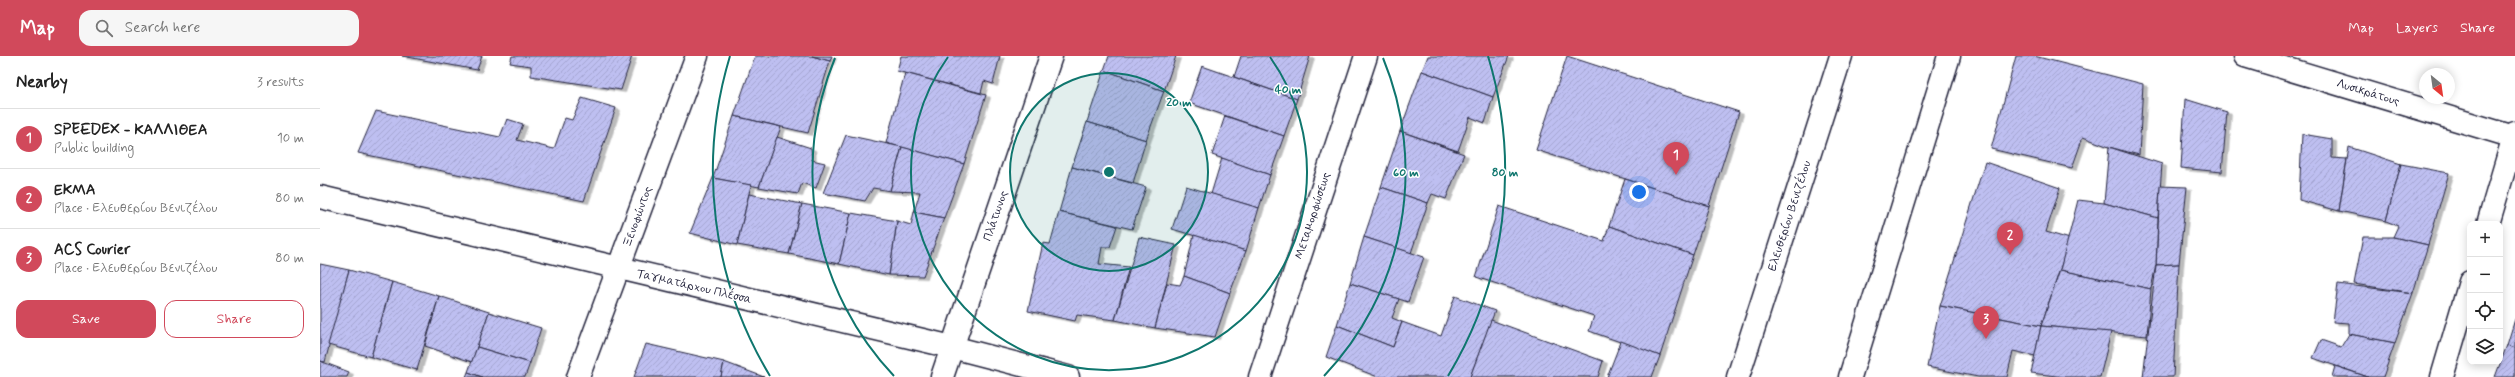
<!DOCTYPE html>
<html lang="en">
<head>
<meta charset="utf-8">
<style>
  :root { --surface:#fff; --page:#f6f6f6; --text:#222; --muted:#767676; --line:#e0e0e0; --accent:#d1495b }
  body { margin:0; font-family:Mynerve,sans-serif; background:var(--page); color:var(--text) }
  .controls { position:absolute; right:12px; bottom:12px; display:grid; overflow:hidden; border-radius:8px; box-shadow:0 2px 10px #0003 }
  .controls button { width:36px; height:36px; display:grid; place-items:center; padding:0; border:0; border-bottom:1px solid var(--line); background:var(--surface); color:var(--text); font:20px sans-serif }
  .compass { position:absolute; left:2099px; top:12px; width:36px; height:36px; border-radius:50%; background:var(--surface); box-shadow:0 2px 10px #0003; rotate:151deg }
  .you { position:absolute; left:1319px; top:136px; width:14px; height:14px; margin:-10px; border:3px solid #fff; border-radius:50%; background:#1a73e8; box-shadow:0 0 0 6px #1a73e833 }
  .badge { display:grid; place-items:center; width:26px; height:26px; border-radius:50%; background:var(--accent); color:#fff; font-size:13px; font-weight:700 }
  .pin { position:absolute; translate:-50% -33px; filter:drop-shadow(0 1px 2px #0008) }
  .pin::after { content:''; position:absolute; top:21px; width:14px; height:12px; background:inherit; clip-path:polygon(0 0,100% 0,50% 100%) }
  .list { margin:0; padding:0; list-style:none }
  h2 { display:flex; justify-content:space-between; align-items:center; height:52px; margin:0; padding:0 16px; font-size:17px }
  h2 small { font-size:13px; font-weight:400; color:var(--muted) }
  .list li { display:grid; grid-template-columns:26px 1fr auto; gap:12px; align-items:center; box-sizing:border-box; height:60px; padding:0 16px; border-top:1px solid var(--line) }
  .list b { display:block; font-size:15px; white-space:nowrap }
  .list p { margin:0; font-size:13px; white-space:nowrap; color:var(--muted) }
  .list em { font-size:13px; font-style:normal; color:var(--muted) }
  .actions { display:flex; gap:8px; padding:12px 16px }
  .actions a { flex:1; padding:9px 0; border:1px solid var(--accent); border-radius:12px; text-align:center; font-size:14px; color:var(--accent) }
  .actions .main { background:var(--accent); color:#fff }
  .icon { flex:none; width:22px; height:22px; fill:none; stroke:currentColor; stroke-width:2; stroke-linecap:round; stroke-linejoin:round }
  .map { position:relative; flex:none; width:2195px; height:321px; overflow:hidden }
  header { display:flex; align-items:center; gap:24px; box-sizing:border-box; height:56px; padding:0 20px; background:var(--accent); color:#fff }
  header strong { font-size:19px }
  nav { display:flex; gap:22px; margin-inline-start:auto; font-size:14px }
  .search { width:280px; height:36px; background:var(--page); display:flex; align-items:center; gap:10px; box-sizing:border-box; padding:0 14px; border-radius:12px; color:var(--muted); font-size:15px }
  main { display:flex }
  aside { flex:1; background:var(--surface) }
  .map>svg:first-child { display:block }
  .building { fill:url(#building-hatch); stroke:#22223b; filter:url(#shadow) }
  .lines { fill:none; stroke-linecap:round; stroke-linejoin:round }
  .minor-casing { stroke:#22223b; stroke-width:25 }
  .primary-casing { stroke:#22223b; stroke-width:25 }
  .minor { stroke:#fff; stroke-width:22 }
  .primary { stroke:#fff; stroke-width:22 }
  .ring { fill:none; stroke:#0f766e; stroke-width:2 }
  .labels { text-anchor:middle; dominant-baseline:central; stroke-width:3; stroke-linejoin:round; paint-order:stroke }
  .street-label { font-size:12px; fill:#22223b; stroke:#fff }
  .centre { fill:#0f766e; stroke:#fff; stroke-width:2 }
  .ring-label { font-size:12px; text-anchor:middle; font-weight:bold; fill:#0f766e; stroke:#fff; stroke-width:3; stroke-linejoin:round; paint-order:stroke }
</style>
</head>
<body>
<header>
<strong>Map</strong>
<div class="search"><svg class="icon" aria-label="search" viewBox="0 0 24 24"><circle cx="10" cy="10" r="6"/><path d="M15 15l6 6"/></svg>Search here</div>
<nav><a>Map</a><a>Layers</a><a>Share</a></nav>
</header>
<main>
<aside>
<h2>Nearby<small>3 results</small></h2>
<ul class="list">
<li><span class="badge">1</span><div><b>SPEEDEX - ΚΑΛΛΙΘΕΑ</b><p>Public building</p></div><em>10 m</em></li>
<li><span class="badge">2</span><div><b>ΕΚΜΑ</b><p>Place · Ελευθερίου Βενιζέλου</p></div><em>80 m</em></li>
<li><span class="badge">3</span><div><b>ACS Courier</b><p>Place · Ελευθερίου Βενιζέλου</p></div><em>80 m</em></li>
</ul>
<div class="actions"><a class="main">Save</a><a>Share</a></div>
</aside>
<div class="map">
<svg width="2195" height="321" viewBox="0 0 2195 321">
  <defs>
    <pattern id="building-hatch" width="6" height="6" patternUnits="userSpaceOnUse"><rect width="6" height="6" fill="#bebff1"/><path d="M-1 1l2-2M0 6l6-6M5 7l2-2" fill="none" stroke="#a3a4d0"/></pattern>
    <filter id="shadow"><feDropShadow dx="4.5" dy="2.5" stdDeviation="0" flood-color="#0004"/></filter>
  </defs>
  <rect width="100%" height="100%" fill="#fff"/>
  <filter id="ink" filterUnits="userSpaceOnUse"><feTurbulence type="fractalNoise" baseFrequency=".025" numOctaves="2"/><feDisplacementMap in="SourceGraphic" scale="8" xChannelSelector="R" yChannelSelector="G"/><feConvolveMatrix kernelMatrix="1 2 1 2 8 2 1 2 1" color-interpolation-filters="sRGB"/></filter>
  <g filter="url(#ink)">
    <!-- building -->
    <g class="building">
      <polygon points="82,0 162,0 157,14"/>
      <polygon points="192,0 312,0 301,34 211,20 211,10 190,7"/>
      <polygon points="435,0 492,0 510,5 488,77 414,60"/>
      <polygon points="492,0 512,0 510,5"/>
      <polygon points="581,0 680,0 673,28 664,25 661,37 577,15"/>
      <polygon points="789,0 856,0 844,35 784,14"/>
      <polygon points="921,0 990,0 977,43 914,21"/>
      <polygon points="1108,0 1189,0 1173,41 1102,15"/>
      <polygon points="1247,0 1419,56 1389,150 1216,94"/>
      <polygon points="1696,0 1714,0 1823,28 1819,99 1789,91 1763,81 1752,112 1671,93"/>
      <polygon points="882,10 977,43 964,80 869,47"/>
      <polygon points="784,14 844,35 826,84 767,66"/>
      <polygon points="1102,15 1173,41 1165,67 1150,61 1138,95 1080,75"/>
      <polygon points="585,17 666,39 644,108 566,87"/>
      <polygon points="262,42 296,52 264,145 38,97 56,55 180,81 187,63 203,68 197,84 234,93 245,62 252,64"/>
      <polygon points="1865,43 1907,56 1902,116 1861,112"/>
      <polygon points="414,60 461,71 439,131 393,122"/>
      <polygon points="905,60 964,80 950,119 892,99"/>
      <polygon points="767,66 826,84 813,127 752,111"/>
      <polygon points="1080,75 1144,98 1126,143 1112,138 1108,147 1061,131"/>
      <polygon points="1982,78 2012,83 2012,102 2027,103 2019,155 1979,144"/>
      <polygon points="526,79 582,91 570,135 553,132 545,145 503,137"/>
      <polygon points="457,81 491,92 492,104 505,107 496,132 482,127 478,138 439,131"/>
      <polygon points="582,91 644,108 624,162 594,156 600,136 570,135"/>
      <polygon points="1789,91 1842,108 1838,162 1784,147"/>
      <polygon points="2029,91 2081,108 2066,165 2019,155"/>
      <polygon points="902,102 950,119 939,152 891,138"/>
      <polygon points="1665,106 1740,132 1726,176 1750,183 1721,270 1620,250"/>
      <polygon points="2081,108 2129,117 2108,189 2073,181 2078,170 2066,165"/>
      <polygon points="752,111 826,131 812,173 739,156"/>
      <polygon points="393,122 431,129 417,189 370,177"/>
      <polygon points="1305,123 1389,150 1373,199 1289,170"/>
      <polygon points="866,130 939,152 926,195 852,173"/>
      <polygon points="1840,130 1867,131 1859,208 1836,209"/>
      <polygon points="1061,131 1108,147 1091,197 1044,181"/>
      <polygon points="429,138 482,148 469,198 417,189"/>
      <polygon points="1758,144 1784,147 1838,162 1836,209 1831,233 1740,214"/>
      <polygon points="482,148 531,157 519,208 469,198"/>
      <polygon points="1179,150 1284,185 1289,170 1373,199 1340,300 1269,275 1274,260 1156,221"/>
      <polygon points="594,156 624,162 603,220 569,219 577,165 591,169"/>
      <polygon points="739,156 797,170 790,191 782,191 779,208 809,211 795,264 757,259 755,265 708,255 723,187 730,188"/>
      <polygon points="531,157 577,165 569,219 519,208"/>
      <polygon points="874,179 926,195 910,237 864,220"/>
      <polygon points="819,181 856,189 835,272 795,264"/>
      <polygon points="1044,181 1104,201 1088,246 1030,227"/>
      <polygon points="2043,181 2073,181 2108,189 2093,237 2034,228"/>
      <polygon points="0,208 29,214 5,306 0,305"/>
      <polygon points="1859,208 1853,321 1823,321 1836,209"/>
      <polygon points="29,214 72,226 51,301 8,289"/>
      <polygon points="1740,214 1831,233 1827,280 1721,270"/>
      <polygon points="864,220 910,237 895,281 835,272 847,227 860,229"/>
      <polygon points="72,226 119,240 97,314 51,301"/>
      <polygon points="1030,227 1079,243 1072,262 1082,266 1073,291 1017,269"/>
      <polygon points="2018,228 2093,237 2075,287 2029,278 2029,267 2013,266"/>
      <polygon points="119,240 169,256 152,306 105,290"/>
      <polygon points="1135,240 1175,255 1150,321 1058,321 1006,301 1017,269 1073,291 1082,266 1121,280"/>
      <polygon points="1620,250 1721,270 1715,300 1693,295 1687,321 1658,321 1607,311"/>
      <polygon points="169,256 221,272 210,307 157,291"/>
      <polygon points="2195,263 2195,292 2187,289"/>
      <polygon points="1171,264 1283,305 1278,321 1150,321"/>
      <polygon points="1721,270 1791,276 1780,321 1745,321 1711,317"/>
      <polygon points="2029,278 2075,287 2063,321 2048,321 1993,302 2001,284 2021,291"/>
      <polygon points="1301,285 1340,300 1332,321 1287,321"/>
      <polygon points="326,288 404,306 401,321 314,321"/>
      <polygon points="2187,289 2195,292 2195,321 2175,321"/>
      <polygon points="157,291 210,307 205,321 162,321 148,316"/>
      <polygon points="0,305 29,316 27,321 0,321"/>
      <polygon points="404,306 444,321 401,321"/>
      <polygon points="2015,310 2048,321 2012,321"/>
      <polygon points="148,316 162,321 146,321"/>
    </g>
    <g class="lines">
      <!-- minor casing -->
      <g class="minor-casing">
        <g id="minor">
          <polyline points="1925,0 2194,81"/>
          <polyline points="0,141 632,291 748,321"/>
          <polyline points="2168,168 2195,77"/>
          <polyline points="258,321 377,0"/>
          <polyline points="622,321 731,0"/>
          <polyline points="940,321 1046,0"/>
          <polyline points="2122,321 2150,226"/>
        </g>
      </g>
      <!-- primary casing -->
      <g class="primary-casing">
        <g id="primary">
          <polyline points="1418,321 1521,0"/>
          <polyline points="1530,321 1629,0"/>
        </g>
      </g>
      <!-- minor -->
      <use href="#minor" class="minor"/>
      <!-- primary -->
      <use href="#primary" class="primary"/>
    </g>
  </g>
  <!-- distance rings -->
  <circle cx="789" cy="116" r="99" fill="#0f766e" fill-opacity=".12"/>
  <g class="ring">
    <circle cx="789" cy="116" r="99"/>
    <path d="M950 1A198 198 0 1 1 628 1"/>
    <path d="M574 320A297 297 0 0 1 515 2M1063 2A297 297 0 0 1 1004 320"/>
    <path d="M450 320A396 396 0 0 1 410 0M1168 0A396 396 0 0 1 1128 320"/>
  </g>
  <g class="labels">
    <!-- street labels -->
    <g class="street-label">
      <text transform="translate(2048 37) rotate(17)">Λυσικράτους</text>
      <text transform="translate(676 160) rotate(-71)">Πλάτωνος</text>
      <text transform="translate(993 160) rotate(-72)">Μεταμορφώσεως</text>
      <text transform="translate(1470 160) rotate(-72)">Ελευθερίου Βενιζέλου</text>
      <text transform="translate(318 161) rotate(-70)">Ξενοφώντος</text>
      <text transform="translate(374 231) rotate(13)">Ταγματάρχου Πλέσσα</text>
    </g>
  </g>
  <circle cx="789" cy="116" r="6" class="centre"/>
  <g class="ring-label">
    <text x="968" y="37">40 m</text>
    <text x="859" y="50">20 m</text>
    <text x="1086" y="120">60 m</text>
    <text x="1185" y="120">80 m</text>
  </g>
</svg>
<div class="controls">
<button>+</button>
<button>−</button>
<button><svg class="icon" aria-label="locate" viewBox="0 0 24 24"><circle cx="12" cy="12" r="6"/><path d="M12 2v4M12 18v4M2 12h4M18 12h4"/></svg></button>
<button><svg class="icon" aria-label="layers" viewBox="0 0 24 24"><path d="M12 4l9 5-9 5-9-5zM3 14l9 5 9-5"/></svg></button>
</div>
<svg class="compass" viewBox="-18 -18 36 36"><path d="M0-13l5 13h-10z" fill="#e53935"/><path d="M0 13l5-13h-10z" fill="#767676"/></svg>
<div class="you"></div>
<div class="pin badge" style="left:1356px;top:119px">1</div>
<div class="pin badge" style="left:1690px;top:199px">2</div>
<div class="pin badge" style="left:1666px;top:283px">3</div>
</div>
</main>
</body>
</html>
